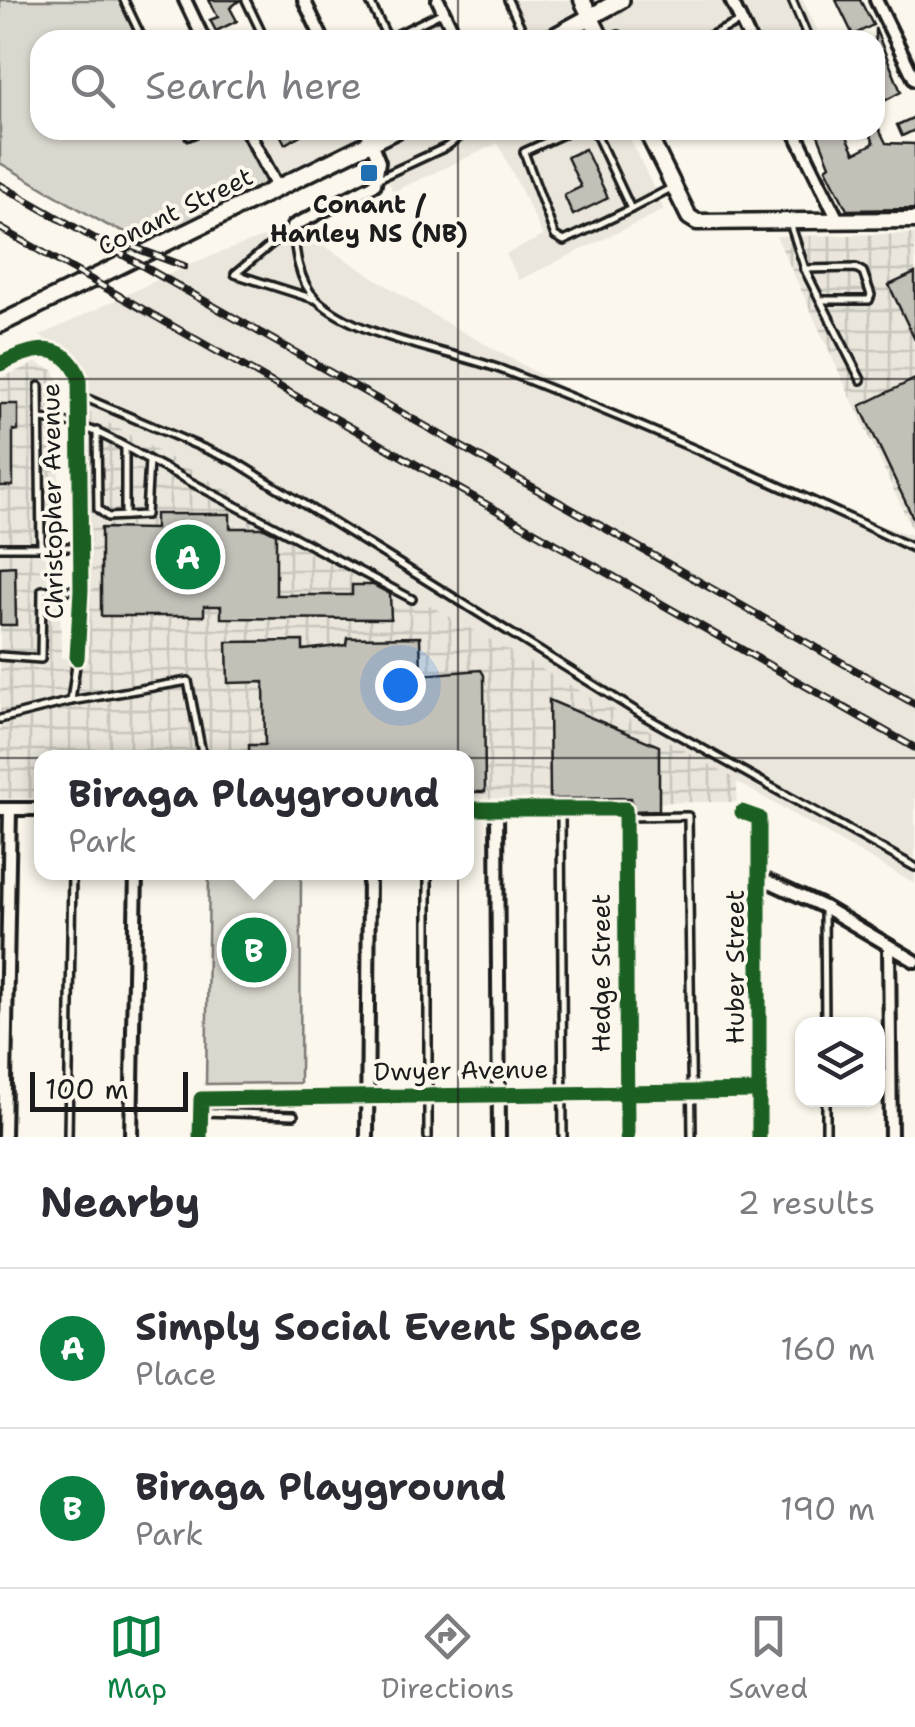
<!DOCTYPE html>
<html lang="en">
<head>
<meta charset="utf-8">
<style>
  :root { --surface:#fff; --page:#f2f2f3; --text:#2b2b33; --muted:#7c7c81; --line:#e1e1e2; --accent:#0b8043 }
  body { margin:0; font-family:"Shantell Sans",sans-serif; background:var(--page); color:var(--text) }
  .controls { position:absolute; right:30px; bottom:30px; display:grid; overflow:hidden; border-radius:20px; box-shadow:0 2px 8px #0004 }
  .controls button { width:90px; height:90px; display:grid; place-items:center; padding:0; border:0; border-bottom:2px solid var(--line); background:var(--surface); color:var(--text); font:50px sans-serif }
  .scale { position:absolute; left:30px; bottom:25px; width:158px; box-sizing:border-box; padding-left:10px; border:5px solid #1c1c1c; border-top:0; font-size:28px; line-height:35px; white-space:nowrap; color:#1c1c1c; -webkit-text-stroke:8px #fbf7ec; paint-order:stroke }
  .you { position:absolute; left:400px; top:685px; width:35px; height:35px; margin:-25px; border:8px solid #fff; border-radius:50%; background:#1a73e8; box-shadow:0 0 0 15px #1a73e833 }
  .badge { display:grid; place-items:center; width:65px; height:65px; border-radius:50%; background:var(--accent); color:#fff; font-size:32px; font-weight:700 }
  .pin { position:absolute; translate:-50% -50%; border:5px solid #fff; box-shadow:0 2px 10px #0006 }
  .popup { position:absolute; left:34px; top:750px; width:440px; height:130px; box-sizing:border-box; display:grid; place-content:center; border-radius:20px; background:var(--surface); filter:drop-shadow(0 2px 8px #0005); font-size:32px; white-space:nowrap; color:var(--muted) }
  .popup b { font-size:38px; color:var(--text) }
  .popup::after { content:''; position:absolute; left:50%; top:100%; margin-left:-20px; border:20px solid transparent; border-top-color:var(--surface) }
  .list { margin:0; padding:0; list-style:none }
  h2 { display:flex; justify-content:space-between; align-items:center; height:130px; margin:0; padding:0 40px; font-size:42px }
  h2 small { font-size:32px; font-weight:400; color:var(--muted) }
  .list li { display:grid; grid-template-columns:65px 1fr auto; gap:30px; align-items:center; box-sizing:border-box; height:160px; padding:0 40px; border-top:2px solid var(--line) }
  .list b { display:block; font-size:38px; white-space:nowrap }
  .list p { margin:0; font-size:32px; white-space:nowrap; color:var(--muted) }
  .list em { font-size:32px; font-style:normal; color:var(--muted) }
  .icon { flex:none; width:55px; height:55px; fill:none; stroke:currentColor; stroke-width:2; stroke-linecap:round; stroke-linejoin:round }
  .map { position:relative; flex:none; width:915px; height:1137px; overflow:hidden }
  .search { position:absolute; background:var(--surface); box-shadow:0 2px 8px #0004; left:30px; right:30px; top:30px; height:110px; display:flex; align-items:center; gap:25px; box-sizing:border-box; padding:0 35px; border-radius:30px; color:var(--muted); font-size:38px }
  .sheet { height:450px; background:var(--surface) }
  nav { display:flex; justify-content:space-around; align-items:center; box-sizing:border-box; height:140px; border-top:2px solid var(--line); background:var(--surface); font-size:28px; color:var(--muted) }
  nav a { display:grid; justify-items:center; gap:5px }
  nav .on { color:var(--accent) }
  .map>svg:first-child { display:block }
  .built { fill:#eae6dc }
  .industrial { fill:url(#industrial-grid) }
  .green { fill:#dad7ce; stroke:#7b7a75; stroke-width:2.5 }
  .building { fill:#c3c0b8; stroke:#1c1c1c; stroke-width:2.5 }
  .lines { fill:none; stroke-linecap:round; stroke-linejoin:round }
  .service-casing { stroke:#1c1c1c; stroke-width:12 }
  .minor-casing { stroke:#1c1c1c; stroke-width:18 }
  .tertiary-casing { stroke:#1c1c1c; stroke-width:21 }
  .secondary-casing { stroke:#1c1c1c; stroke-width:22 }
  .service { stroke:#fbf7ec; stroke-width:5 }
  .minor { stroke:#fbf7ec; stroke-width:10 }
  .tertiary { stroke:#fbf7ec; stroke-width:14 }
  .secondary { stroke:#fbf7ec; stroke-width:15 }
  .rail-casing { stroke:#1c1c1c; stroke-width:8 }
  .rail { stroke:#fbf7ec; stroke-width:4; stroke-dasharray:11; stroke-linecap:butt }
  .cycleway-casing { stroke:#fbf7ec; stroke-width:21 }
  .cycleway { stroke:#1b5e20; stroke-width:15 }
  .grid { fill:none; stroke:#1c1c1c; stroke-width:2.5; stroke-opacity:0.55 }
  .poi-dot { fill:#1f6fb2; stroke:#fbf7ec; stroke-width:4 }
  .labels { text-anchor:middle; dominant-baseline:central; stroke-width:8; stroke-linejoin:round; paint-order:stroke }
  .poi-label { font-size:25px; font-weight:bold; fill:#1c1c1c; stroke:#fbf7ec }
  .street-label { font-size:25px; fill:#1c1c1c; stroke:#fbf7ec }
</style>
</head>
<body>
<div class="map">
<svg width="915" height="1137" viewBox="0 0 915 1137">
  <defs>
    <pattern id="industrial-grid" width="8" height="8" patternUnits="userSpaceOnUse" patternTransform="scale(2.5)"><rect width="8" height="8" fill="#eae6dc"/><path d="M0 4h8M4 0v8" fill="none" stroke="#c8c5bc"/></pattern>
  </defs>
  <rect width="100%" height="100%" fill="#fbf7ec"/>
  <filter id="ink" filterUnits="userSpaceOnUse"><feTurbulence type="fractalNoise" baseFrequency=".01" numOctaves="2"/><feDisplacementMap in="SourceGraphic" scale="20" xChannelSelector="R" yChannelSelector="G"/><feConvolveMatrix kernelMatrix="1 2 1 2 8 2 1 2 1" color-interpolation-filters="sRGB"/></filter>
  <g filter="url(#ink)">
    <!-- built -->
    <g class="built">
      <polygon points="508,0 582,0 591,16 621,0 803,0 822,40 527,40"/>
      <polygon points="444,12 457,40 386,40"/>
      <polygon points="247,130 626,130 664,210 519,280 506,254 543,236 498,143 393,192 372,144 278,189"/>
      <polygon points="293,226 438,318 573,393 876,524 915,536 915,884 84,409 85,365 40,336 195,262"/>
    </g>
    <!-- industrial -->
    <g class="industrial">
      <polygon points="915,234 915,536 776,236"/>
      <polygon points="36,363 53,370 58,379 61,658 89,657 84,409 737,780 737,802 467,803 466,758 41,758 41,798 0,799 0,378"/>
    </g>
    <!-- green -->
    <g class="green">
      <polygon points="0,0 124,0 143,40 40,40 40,130 186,130 190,136 203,130 247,130 278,189 158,244 107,225 0,163"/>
      <polygon points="209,873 301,873 300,1083 206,1084"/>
    </g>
    <!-- building -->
    <g class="building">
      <polygon points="209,0 240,0 230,8 237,21 216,31 210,20 218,17"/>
      <polygon points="836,0 860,0 873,25 853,35"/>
      <polygon points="875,28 901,92 886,100 875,84"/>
      <polygon points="915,117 915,130 902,136 897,125"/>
      <polygon points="878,127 886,143 915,144 915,209 847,210 826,168 830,165 816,130 844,130 855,153 874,143 869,131"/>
      <polygon points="278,130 309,130 285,144"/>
      <polygon points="585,149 608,198 573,215 564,195 581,187 567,157"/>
      <polygon points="915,273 915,340 889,285"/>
      <polygon points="915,379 915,522 860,406"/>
      <polygon points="0,404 18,404 18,431 13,430 13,486 0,486"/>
      <polygon points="155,514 230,514 230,528 264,528 276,534 276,595 352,595 352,585 373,585 390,594 391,619 221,618 221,606 204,606 204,616 101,616 101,528 155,529"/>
      <polygon points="15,566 16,625 0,625 0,567"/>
      <polygon points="420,637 421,675 481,670 484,675 485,792 466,792 466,758 249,758 249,745 265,745 264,682 228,683 227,642 303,641 303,650 346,645 347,638"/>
      <polygon points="549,700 659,746 659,810 634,811 631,798 550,799"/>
    </g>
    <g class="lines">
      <!-- service casing -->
      <g class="service-casing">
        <g id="service">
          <polyline points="124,0 143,40"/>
          <polyline points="246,0 265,40"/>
          <polyline points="369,0 388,39"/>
          <polyline points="508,0 527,40"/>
          <polyline points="792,0 809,40"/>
          <polyline points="386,40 441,13"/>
          <polyline points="605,40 619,35 629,40"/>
          <polyline points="701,40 739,22"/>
          <polyline points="186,130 189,136 203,130"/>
          <polyline points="572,130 524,152 555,236 564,241 631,209 594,130"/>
          <polyline points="379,178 446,147 469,130"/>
          <polyline points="631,209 673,187"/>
          <polyline points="790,223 806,272 861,380"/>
          <polyline points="292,227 235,274 314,299"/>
          <path d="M293 227C295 251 298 281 316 299 359 340 453 350 508 372 645 426 782 485 915 549"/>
          <polyline points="804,269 856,268 863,272 871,295 869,300 822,300"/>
          <polyline points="39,386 41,547"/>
          <polyline points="81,396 236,462 644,716 915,867"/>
          <path d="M40 419C85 422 110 438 149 460L146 515 108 517 98 509 97 431"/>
          <polyline points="125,447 125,516"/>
          <polyline points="149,460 412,599"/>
          <polyline points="0,547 80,547"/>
          <polyline points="0,656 41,659 42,590 78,590"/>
          <polyline points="71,701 188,681 203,758"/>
          <polyline points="0,719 71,701 77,658"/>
          <polyline points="561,812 563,1137"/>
          <polyline points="625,817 688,816 692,1137"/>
          <polyline points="428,872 428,1137"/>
          <polyline points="824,910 825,1024"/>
          <polyline points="826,1100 826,1137"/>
          <polyline points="202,1112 294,1115"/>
          <polyline points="68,1137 72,872"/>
        </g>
      </g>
      <!-- minor casing -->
      <g class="minor-casing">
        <g id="minor">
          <polyline points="185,0 204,40"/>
          <polyline points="304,0 323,40"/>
          <polyline points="438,0 457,40"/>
          <polyline points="731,0 750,40"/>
          <polyline points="876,0 915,80"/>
          <polyline points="247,130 278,189"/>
          <polyline points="794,130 838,220"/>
          <polyline points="293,226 375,184 379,162 366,130"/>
          <path d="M0 364C30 349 63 338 79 377L81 590 77 658"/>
          <polyline points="0,809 41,809"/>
          <polyline points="466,809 625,809 627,1137"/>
          <polyline points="497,809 499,1137"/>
          <polyline points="742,812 759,818 759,1137"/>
          <polyline points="761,878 824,907 915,961"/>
          <polyline points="889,946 891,1137"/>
          <polyline points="4,1137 10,809"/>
          <polyline points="131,1137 136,872"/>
          <polyline points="200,1137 201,1099 759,1091"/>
          <polyline points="367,1137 369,872"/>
        </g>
      </g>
      <!-- tertiary casing -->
      <g class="tertiary-casing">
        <g id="tertiary">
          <polyline points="582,0 602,40"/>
          <polyline points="646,130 689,217 697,222 915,220"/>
        </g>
      </g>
      <!-- secondary casing -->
      <g class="secondary-casing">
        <g id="secondary">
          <polyline points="548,40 621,0"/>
          <polyline points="0,324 396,130"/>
        </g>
      </g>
      <!-- service -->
      <use href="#service" class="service"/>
      <!-- minor -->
      <use href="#minor" class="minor"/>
      <!-- tertiary -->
      <use href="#tertiary" class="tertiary"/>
      <!-- secondary -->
      <use href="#secondary" class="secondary"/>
      <!-- rail casing -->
      <g class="rail-casing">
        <g id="rail">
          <polyline points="0,185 915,704"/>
          <polyline points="0,228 915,748"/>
          <polyline points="133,247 184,266"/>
        </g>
      </g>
      <!-- rail -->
      <use href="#rail" class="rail"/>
      <!-- cycleway casing -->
      <g class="cycleway-casing">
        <g id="cycleway">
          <path d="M0 364C30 349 63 338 79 377L81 590 77 658"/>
          <polyline points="466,809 625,809 627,1137"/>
          <polyline points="742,812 759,818 759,1137"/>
          <polyline points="200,1137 201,1099 759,1091"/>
        </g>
      </g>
      <!-- cycleway -->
      <use href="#cycleway" class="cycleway"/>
    </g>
  </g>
  <!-- grid -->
  <path class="grid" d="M458 0V40M458 130V1137M0 379H915M0 758H915"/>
  <!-- markers -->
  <rect class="poi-dot" x="359" y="163" width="20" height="20" rx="5"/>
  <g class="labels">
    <!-- poi labels -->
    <g class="poi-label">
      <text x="369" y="204">Conant /<tspan x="369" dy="29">Hanley NS (NB)</tspan></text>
    </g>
    <!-- street labels -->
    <g class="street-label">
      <text transform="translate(175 211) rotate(-26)">Conant Street</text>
      <text transform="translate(52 501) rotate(-91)">Christopher Avenue</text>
      <text transform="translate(735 967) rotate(-90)">Huber Street</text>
      <text transform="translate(601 973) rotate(-90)">Hedge Street</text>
      <text transform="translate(461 1070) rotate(-1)">Dwyer Avenue</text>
    </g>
  </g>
</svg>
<div class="controls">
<button><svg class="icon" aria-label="layers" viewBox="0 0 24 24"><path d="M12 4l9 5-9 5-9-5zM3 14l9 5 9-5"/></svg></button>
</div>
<div class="scale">100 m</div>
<div class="you"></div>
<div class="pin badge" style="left:188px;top:557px">A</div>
<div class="pin badge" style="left:254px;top:950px">B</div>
<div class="popup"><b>Biraga Playground</b>Park</div>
<div class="search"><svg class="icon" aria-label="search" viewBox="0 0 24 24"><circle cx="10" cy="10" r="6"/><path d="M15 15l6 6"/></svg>Search here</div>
</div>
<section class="sheet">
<h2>Nearby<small>2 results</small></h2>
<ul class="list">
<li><span class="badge">A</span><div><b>Simply Social Event Space</b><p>Place</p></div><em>160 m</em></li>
<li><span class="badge">B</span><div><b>Biraga Playground</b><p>Park</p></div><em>190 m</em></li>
</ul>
</section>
<nav>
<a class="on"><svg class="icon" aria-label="map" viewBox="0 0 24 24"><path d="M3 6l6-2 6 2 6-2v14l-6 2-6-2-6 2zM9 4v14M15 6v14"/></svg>Map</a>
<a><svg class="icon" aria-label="directions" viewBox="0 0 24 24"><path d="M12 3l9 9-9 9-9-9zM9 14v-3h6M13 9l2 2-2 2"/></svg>Directions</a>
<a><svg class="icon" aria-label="saved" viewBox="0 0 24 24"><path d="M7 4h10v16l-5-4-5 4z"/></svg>Saved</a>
</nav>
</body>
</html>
